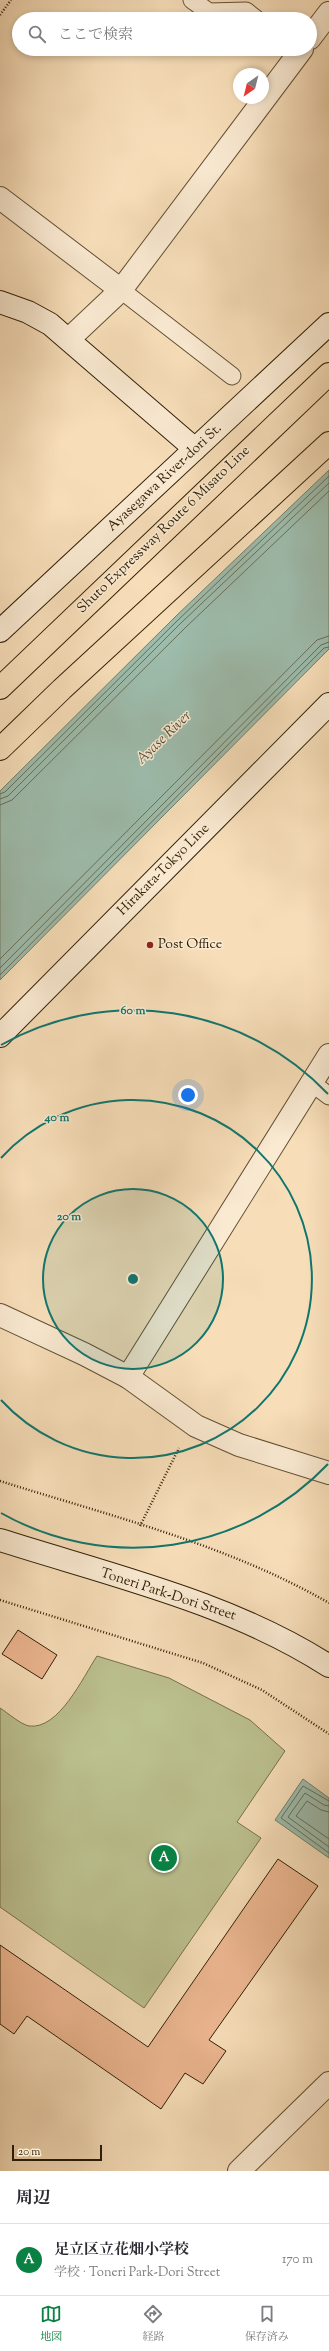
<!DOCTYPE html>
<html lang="ja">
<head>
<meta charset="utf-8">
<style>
  :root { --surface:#fff; --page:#f2f2f3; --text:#2b2b33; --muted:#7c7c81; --line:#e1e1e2; --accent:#0b8043 }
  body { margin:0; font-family:"Sorts Mill Goudy","Noto Serif JP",serif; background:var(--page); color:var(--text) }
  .compass { position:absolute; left:233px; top:68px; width:36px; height:36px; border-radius:50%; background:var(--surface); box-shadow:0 2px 6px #0003; rotate:215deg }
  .scale { position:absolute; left:12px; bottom:10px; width:90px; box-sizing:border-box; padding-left:4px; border:2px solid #312007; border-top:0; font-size:11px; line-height:14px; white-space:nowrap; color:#312007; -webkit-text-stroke:3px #faead2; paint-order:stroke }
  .you { position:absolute; left:188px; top:1095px; width:14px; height:14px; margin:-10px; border:3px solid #fff; border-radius:50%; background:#1a73e8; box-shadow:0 0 0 6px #1a73e833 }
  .badge { display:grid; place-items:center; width:26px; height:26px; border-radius:50%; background:var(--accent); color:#fff; font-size:13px; font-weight:700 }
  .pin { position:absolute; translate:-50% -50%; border:2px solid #fff; box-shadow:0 1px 4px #0006 }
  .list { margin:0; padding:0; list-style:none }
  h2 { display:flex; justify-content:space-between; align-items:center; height:52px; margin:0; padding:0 16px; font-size:17px }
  h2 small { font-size:13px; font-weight:400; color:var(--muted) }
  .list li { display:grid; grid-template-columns:26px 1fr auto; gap:12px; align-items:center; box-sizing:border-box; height:72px; padding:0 16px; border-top:1px solid var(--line) }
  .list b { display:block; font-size:15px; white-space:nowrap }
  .list p { margin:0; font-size:13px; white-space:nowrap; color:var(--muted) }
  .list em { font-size:13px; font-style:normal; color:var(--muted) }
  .icon { flex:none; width:22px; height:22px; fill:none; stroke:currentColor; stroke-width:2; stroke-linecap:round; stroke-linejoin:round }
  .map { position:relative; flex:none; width:329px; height:2171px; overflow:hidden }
  .search { position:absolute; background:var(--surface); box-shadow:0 2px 6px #0003; left:12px; right:12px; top:12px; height:44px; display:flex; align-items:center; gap:10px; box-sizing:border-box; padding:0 14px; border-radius:22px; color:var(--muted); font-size:15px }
  .sheet { height:124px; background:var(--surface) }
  nav { display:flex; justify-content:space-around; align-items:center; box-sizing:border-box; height:56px; border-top:1px solid var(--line); background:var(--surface); font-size:11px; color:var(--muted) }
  nav a { display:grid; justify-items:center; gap:2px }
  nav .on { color:var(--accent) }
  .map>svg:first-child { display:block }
  .green { fill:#bcc190; stroke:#76704c }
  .water { fill:#9dbcac; stroke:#727e6a }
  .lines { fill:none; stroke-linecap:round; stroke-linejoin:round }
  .shore { stroke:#676e5a; stroke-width:1 }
  .building { fill:#edb791; stroke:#312007 }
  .lane-casing { stroke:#625034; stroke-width:19 }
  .street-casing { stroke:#625034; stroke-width:24 }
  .secondary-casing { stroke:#312007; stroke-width:24 }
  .highway-casing { stroke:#312007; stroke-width:24 }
  .path { stroke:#312007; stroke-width:2.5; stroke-dasharray:1 2; stroke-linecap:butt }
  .lane { stroke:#faead2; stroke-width:17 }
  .street { stroke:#faead2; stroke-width:22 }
  .secondary { stroke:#faead2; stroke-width:22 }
  .highway { stroke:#f7deb9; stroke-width:22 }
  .ring { fill:none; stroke:#0f766e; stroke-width:2 }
  .poi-dot { fill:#8f2418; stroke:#faead2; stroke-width:1.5 }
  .labels { text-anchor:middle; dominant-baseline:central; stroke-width:3; stroke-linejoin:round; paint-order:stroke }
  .street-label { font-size:14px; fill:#312007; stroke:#faead2 }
  .poi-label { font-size:14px; fill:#312007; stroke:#faead2; text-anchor:start }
  .water-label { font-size:15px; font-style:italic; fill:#514f39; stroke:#faead2 }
  .centre { fill:#0f766e; stroke:#faead2; stroke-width:2 }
  .ring-label { font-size:12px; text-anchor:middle; font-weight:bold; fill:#0f766e; stroke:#faead2; stroke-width:3; stroke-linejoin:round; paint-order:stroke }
</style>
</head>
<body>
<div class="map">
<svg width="329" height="2171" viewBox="0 0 329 2171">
  <rect width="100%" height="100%" fill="#f7deb9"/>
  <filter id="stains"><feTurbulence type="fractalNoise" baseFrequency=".005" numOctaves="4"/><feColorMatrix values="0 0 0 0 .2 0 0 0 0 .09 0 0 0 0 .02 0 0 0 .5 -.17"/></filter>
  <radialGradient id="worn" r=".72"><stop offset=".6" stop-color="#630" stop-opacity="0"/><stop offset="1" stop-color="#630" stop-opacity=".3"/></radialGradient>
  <!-- green -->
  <path class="green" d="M97 1656 169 1678 250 1720 285 1751 237 1822 261 1838 144 2008 0 1907V1708C8 1713 20 1724 29 1726 59 1730 83 1677 97 1656Z"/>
  <!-- water -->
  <g class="water">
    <polygon points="329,470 329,649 0,980 0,791 175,617"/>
    <polygon points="303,1779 329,1798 329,1858 275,1820"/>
  </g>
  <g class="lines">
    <!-- shore -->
    <g class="shore">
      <polyline points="0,794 5,792 178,620 329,476"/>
      <polyline points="0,799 8,796 181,623 329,483"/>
      <polyline points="0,805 12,800 185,628 329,491"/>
      <polyline points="0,959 317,640 329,636"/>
      <polyline points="0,968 321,645 329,642"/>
      <polyline points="0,975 324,648 329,647"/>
      <polyline points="329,1801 303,1786 281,1818 329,1853"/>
      <polyline points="329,1806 324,1805 305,1793 288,1817 329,1847"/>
      <polyline points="329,1812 321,1810 307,1801 296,1816 329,1839"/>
    </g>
  </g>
  <!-- building -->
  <g class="building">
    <polygon points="18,1630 57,1655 42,1679 2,1654"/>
    <polygon points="278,1859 318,1886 209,2040 226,2051 203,2084 185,2073 161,2109 27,2016 14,2034 0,2024 0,1945 148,2047"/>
  </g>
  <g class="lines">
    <!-- lane casing -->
    <g class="lane-casing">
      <g id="lane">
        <polyline points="192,0 209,12 246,11 256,19"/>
        <polyline points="121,290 232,376"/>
        <polyline points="312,1083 329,1096"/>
      </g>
    </g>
    <!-- street casing -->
    <g class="street-casing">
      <g id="street">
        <polyline points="310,38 329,13"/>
        <polyline points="0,198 121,290"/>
        <polyline points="69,339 121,290 302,49"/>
        <polyline points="0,1315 84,1354 128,1377 196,1426 239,1445 329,1473"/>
        <polyline points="128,1377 329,1055"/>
        <polyline points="239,2171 329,2083"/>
      </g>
    </g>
    <!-- secondary casing -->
    <g class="secondary-casing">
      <g id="secondary">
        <polyline points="0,302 28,312 50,324 195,449"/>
        <polyline points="0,631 329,324"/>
        <polyline points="0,1036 329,704"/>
        <path d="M0 1540C110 1575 232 1603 329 1666"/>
      </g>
    </g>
    <!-- highway casing -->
    <g class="highway-casing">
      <g id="highway">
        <polyline points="0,688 329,374"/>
        <polyline points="0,749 62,689 329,443"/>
      </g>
    </g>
    <!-- path -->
    <g class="path">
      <polyline points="0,15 11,0"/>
      <path d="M0 1481C111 1516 228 1545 329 1603"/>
      <polyline points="140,1526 179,1448"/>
      <polyline points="0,1600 203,1663 262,1690 329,1734"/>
    </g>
    <!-- lane -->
    <use href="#lane" class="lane"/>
    <!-- street -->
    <use href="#street" class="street"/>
    <!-- secondary -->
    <use href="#secondary" class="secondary"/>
    <!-- highway -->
    <use href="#highway" class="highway"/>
  </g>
  <!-- distance rings -->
  <circle cx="133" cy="1279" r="90" fill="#0f766e" fill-opacity=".12"/>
  <g class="ring">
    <circle cx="133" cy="1279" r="90"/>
    <path d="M1 1158A179 179 0 1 1 1 1400"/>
    <path d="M328 1464A269 269 0 0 1 1 1513M1 1045A269 269 0 0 1 328 1094"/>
  </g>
  <!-- markers -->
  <circle class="poi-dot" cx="150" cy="945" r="4"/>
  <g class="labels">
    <!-- street labels -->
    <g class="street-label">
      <text transform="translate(165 478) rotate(-43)">Ayasegawa River-dori St.</text>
      <text transform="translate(164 530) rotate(-44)">Shuto Expressway Route 6 Misato Line</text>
      <text transform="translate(164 870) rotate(-45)">Hirakata-Tokyo Line</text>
      <text transform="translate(168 1595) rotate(18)">Toneri Park-Dori Street</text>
    </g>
    <!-- poi labels -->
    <g class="poi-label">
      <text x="158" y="945">Post Office</text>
    </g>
    <!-- water labels -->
    <g class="water-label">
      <text transform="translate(164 738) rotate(-44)">Ayase River</text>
    </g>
  </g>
  <circle cx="133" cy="1279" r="6" class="centre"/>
  <g class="ring-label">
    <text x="133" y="1014">60 m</text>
    <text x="57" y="1121">40 m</text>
    <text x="69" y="1220">20 m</text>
  </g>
  <rect width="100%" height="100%" filter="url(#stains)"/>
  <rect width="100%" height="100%" fill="url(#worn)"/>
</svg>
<svg class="compass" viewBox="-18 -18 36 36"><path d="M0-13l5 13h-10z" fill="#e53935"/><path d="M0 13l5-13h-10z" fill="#7c7c81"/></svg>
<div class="scale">20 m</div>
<div class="you"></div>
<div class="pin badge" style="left:164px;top:1858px">A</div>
<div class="search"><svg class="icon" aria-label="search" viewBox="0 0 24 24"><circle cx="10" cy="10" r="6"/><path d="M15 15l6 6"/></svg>ここで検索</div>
</div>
<section class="sheet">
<h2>周辺<small></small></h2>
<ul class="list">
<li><span class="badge">A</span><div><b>足立区立花畑小学校</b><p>学校 · Toneri Park-Dori Street</p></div><em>170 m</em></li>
</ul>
</section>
<nav>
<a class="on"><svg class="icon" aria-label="map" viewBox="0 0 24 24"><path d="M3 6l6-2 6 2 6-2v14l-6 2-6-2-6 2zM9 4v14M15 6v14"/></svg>地図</a>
<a><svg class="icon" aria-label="directions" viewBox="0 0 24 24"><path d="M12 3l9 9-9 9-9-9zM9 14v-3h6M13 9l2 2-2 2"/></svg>経路</a>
<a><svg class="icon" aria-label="saved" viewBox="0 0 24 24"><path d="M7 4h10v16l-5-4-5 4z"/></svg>保存済み</a>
</nav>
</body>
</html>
